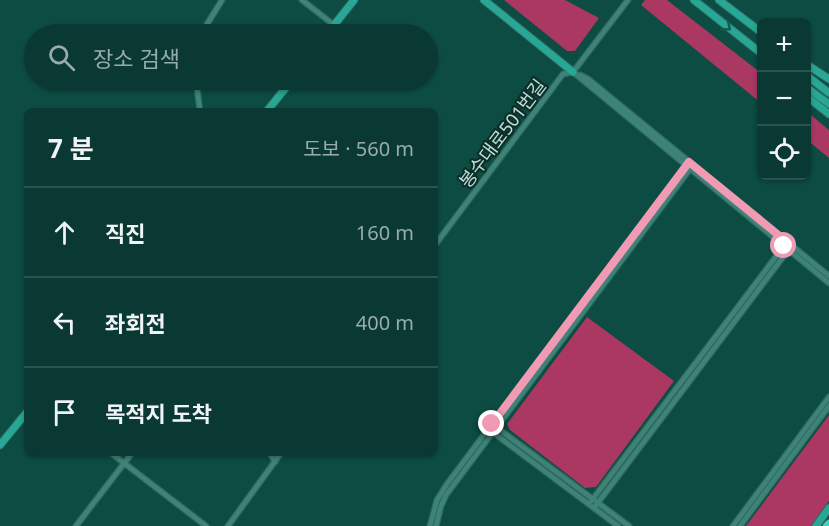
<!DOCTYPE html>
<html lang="ko">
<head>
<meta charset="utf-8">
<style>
  :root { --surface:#093932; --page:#17443e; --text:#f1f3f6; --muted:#99acac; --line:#29534d }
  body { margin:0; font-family:"Noto Sans","Noto Sans KR",sans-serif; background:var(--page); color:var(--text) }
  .controls { position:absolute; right:18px; top:18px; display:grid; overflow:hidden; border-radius:9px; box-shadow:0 2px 4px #0004 }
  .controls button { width:54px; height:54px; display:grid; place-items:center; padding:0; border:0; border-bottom:2px solid var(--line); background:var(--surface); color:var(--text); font:30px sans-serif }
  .stop { position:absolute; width:18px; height:18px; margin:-14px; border:4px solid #f19ab4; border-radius:50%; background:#fff }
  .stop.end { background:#f19ab4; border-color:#fff; box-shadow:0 2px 6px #0008 }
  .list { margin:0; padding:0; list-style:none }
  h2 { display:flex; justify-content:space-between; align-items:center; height:78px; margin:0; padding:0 24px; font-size:26px }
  h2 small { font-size:20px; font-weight:400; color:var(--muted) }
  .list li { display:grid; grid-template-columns:39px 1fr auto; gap:18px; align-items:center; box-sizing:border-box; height:90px; padding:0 24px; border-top:2px solid var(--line) }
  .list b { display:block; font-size:22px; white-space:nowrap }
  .list em { font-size:20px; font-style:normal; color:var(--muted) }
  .icon { flex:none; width:33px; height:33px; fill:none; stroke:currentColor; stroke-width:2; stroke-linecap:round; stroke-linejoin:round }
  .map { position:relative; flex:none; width:829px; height:526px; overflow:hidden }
  .search { position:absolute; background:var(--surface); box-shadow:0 2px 4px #0004; left:24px; top:24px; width:414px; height:66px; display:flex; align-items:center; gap:15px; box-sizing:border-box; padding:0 21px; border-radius:33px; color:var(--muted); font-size:22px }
  .panel { position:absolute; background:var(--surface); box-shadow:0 2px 4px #0004; left:24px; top:108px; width:414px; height:348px; border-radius:9px }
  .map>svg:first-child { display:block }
  .green { fill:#ab3763 }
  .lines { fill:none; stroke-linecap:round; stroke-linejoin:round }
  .street-casing { stroke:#2f6a61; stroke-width:7 }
  .secondary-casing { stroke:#2f6a61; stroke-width:9 }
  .highway-casing { stroke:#2f6a61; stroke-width:10 }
  .street { stroke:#3e8377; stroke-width:4.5 }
  .secondary { stroke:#28a794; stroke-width:7 }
  .highway { stroke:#3dd5be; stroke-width:8 }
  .oneway { stroke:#16584e }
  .route { stroke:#f19ab4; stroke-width:8 }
  .labels { text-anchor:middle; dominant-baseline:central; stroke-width:4.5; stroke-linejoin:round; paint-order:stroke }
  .street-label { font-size:18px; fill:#bde1d9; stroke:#0d2e29 }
</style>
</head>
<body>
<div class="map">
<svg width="829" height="526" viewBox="0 0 829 526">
  <rect width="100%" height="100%" fill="#0c4c43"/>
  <!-- green -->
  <g class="green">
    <polygon points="504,0 565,0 599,18 575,51 567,51"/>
    <polygon points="645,0 667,0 761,73 761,103 641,5"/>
    <polygon points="806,111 829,130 829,158 807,140"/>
    <polygon points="587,317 674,381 596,487 585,488 510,430 507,424"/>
    <polygon points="829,415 829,501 811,526 746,526"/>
  </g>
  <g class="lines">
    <!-- street casing -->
    <g class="street-casing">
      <g id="street">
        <polyline points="302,0 334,25"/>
        <polyline points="201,34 222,0"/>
        <polyline points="573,72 829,283"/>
        <polyline points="573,72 628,0"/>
        <polyline points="580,75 588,79 829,276"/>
        <polyline points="196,80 200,111"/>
        <polyline points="435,245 563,74 573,72"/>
        <polyline points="496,427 629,526"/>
        <polyline points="491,431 618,526"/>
        <polyline points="111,453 206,526"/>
        <polyline points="270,453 275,462"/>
        <polyline points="589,504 787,242"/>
        <polyline points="594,508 789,249"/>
        <polyline points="76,526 132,453"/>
        <polyline points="228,526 281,453"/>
        <polyline points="430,526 437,500 447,484 689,162"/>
        <polyline points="436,526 441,506 446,495 693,165"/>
        <polyline points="733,526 829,397"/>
        <polyline points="740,526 829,406"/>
      </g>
    </g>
    <!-- secondary casing -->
    <g class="secondary-casing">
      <g id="secondary">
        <polyline points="484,0 573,72"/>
        <polyline points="694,0 762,54"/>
        <polyline points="719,0 762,33"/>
        <polyline points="327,34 354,0"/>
        <polyline points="806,64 829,79"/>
        <polyline points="806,75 829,93"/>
        <polyline points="806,87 829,104"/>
        <polyline points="806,96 829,114"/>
        <polyline points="267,111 292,80"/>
        <polyline points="0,445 27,412"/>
        <polyline points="816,526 829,508"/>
      </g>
    </g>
    <!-- highway casing -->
    <g class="highway-casing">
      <polyline id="highway" points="827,526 829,524"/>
    </g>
    <!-- street -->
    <use href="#street" class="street"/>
    <!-- secondary -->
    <use href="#secondary" class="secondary"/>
    <!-- highway -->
    <use href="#highway" class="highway"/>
  </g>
  <!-- one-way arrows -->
  <defs><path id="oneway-chevron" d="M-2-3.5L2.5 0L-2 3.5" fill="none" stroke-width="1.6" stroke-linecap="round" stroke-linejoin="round" transform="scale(1.5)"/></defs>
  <use class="oneway" href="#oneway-chevron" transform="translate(727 27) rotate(39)"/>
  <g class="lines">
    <!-- route -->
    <polyline class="route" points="492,424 689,162 787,242 784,246"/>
  </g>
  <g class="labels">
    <!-- street labels -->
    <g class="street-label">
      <text transform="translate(502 133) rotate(-53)">봉수대로501번길</text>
    </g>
  </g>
</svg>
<div class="controls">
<button>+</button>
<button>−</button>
<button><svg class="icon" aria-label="locate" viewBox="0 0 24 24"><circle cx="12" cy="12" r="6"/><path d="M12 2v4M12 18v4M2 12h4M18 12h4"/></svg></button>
</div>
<div class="stop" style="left:784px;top:246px"></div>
<div class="stop end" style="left:492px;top:424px"></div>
<div class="search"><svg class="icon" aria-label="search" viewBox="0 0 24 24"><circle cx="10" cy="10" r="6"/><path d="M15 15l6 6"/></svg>장소 검색</div>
<section class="panel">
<h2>7 분<small>도보 · 560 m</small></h2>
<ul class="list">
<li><svg class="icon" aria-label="ahead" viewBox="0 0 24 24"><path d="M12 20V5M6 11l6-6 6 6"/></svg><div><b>직진</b></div><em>160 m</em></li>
<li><svg class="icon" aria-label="left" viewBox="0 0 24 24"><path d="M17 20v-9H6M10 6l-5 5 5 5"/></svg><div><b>좌회전</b></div><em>400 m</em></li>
<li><svg class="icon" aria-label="arrive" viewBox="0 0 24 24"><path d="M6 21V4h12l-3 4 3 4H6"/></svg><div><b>목적지 도착</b></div></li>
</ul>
</section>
</div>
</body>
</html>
